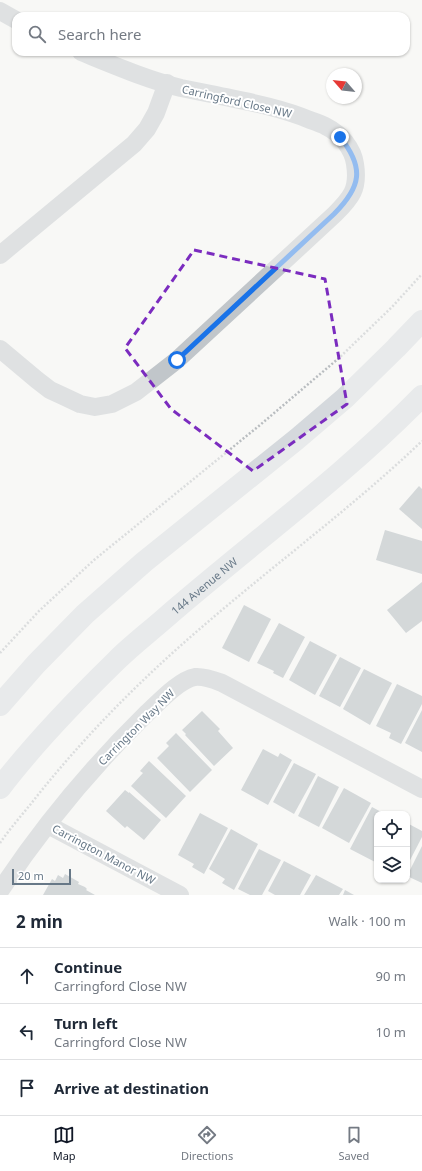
<!DOCTYPE html>
<html lang="en">
<head>
<meta charset="utf-8">
<style>
  :root { --surface:#fff; --page:#f6f6f7; --text:#1f2937; --muted:#747a83; --line:#e0e1e3; --accent:#111827 }
  body { margin:0; font-family:"Noto Sans",sans-serif; background:var(--page); color:var(--text) }
  .controls { position:absolute; right:12px; bottom:12px; display:grid; overflow:hidden; border-radius:8px; box-shadow:0 1px 3px #0004 }
  .controls button { width:36px; height:36px; display:grid; place-items:center; padding:0; border:0; border-bottom:1px solid var(--line); background:var(--surface); color:var(--text); font:20px sans-serif }
  .compass { position:absolute; left:326px; top:68px; width:36px; height:36px; border-radius:50%; background:var(--surface); box-shadow:0 1px 3px #0004; rotate:298deg }
  .scale { position:absolute; left:12px; bottom:10px; width:59px; box-sizing:border-box; padding-left:4px; border:2px solid #677887; border-top:0; font-size:11px; line-height:14px; white-space:nowrap; color:#677887; -webkit-text-stroke:3px #fff; paint-order:stroke }
  .stop { position:absolute; width:12px; height:12px; margin:-9px; border:3px solid #1a73e8; border-radius:50%; background:#fff }
  .stop.end { background:#1a73e8; border-color:#fff; box-shadow:0 1px 4px #0008 }
  .list { margin:0; padding:0; list-style:none }
  h2 { display:flex; justify-content:space-between; align-items:center; height:52px; margin:0; padding:0 16px; font-size:17px }
  h2 small { font-size:13px; font-weight:400; color:var(--muted) }
  .list li { display:grid; grid-template-columns:26px 1fr auto; gap:12px; align-items:center; box-sizing:border-box; height:56px; padding:0 16px; border-top:1px solid var(--line) }
  .list b { display:block; font-size:15px; white-space:nowrap }
  .list p { margin:0; font-size:13px; white-space:nowrap; color:var(--muted) }
  .list em { font-size:13px; font-style:normal; color:var(--muted) }
  .icon { flex:none; width:22px; height:22px; fill:none; stroke:currentColor; stroke-width:2; stroke-linecap:round; stroke-linejoin:round }
  .map { position:relative; flex:none; width:422px; height:895px; overflow:hidden }
  .search { position:absolute; background:var(--surface); box-shadow:0 1px 3px #0004; left:12px; right:12px; top:12px; height:44px; display:flex; align-items:center; gap:10px; box-sizing:border-box; padding:0 14px; border-radius:12px; color:var(--muted); font-size:15px }
  .sheet { height:220px; background:var(--surface) }
  nav { display:flex; justify-content:space-around; align-items:center; box-sizing:border-box; height:56px; border-top:1px solid var(--line); background:var(--surface); font-size:11px; color:var(--muted) }
  nav a { display:grid; justify-items:center; gap:2px }
  nav .on { color:var(--accent) }
  .map>svg:first-child { display:block }
  .building { fill:#a8b1b7 }
  .lines { fill:none; stroke-linecap:round; stroke-linejoin:round }
  .path { stroke:#b9bdc0; stroke-width:2.5; stroke-dasharray:2 2; stroke-linecap:butt }
  .minor { stroke:#c1c6ca; stroke-width:18 }
  .secondary { stroke:#d5d9dd; stroke-width:22 }
  .route { stroke:#1a73e8; stroke-width:5 }
  .marked { fill:none; stroke:#7b2cbf; stroke-width:3; stroke-dasharray:8 5; stroke-linejoin:round }
  .labels { text-anchor:middle; dominant-baseline:central; stroke-width:4; stroke-linejoin:round; paint-order:stroke }
  .street-label { font-size:11px; fill:#677887; stroke:#fff }
</style>
</head>
<body>
<div class="map">
<svg width="422" height="895" viewBox="0 0 422 895">
  <rect width="100%" height="100%" fill="#f8f8f6"/>
  <!-- building -->
  <g class="building">
    <polygon points="419,486 422,489 422,529 399,509"/>
    <polygon points="385,530 422,541 422,574 376,560"/>
    <polygon points="422,582 422,621 406,633 387,610"/>
    <polygon points="244,605 271,619 249,662 222,648"/>
    <polygon points="279,623 305,637 283,678 273,673 274,671 257,663"/>
    <polygon points="310,641 337,655 315,695 289,680"/>
    <polygon points="340,657 361,668 340,707 319,696"/>
    <polygon points="364,669 392,683 370,725 343,709"/>
    <polygon points="397,684 422,696 422,704 401,744 389,738 391,733 376,726"/>
    <polygon points="422,710 422,752 405,743"/>
    <polygon points="202,711 220,729 218,731 233,748 214,766 185,735 186,734 182,730"/>
    <polygon points="176,733 212,770 190,792 157,758 169,746 166,743"/>
    <polygon points="263,749 278,757 280,753 292,760 268,805 241,790"/>
    <polygon points="149,761 186,796 166,818 131,786 143,773 140,771"/>
    <polygon points="294,763 316,774 294,814 273,802"/>
    <polygon points="318,776 339,787 319,827 298,816"/>
    <polygon points="344,788 371,803 349,843 322,828"/>
    <polygon points="125,790 129,793 129,792 161,820 144,840 127,826 125,828 106,811"/>
    <polygon points="372,807 385,814 377,814 377,863 350,849"/>
    <polygon points="200,813 228,828 204,874 192,867 194,864 178,855"/>
    <polygon points="407,823 422,831 422,837 407,866"/>
    <polygon points="231,829 258,844 234,890 222,883 225,879 209,869"/>
    <polygon points="422,846 422,883 407,876"/>
    <polygon points="259,849 281,860 262,895 250,895 238,889"/>
    <polygon points="284,861 311,875 300,895 275,895 268,891"/>
    <polygon points="65,874 79,882 78,884 85,887 87,889 86,890 95,895 43,895 52,879 55,881 58,875 63,878"/>
    <polygon points="316,875 343,889 339,895 304,895"/>
    <polygon points="345,890 354,895 343,895"/>
  </g>
  <g class="lines">
    <!-- path -->
    <g class="path">
      <polyline points="0,653 39,611 94,560 260,425 339,358 392,307 422,274"/>
      <path d="M0 843C9 830 20 817 30 805 83 737 144 676 209 621 280 560 355 505 422 441"/>
    </g>
    <!-- minor -->
    <g class="minor">
      <polyline points="0,11 16,20"/>
      <polyline points="0,255 134,144 147,129 156,113 167,83"/>
      <path d="M0 349 37 380 50 390 63 396 80 404 95 407 112 404 136 392 177 360 335 214C351 198 359 189 355 164 353 149 341 134 327 127 322 124 316 122 310 120 279 107 244 101 211 94 201 92 191 90 181 88 148 80 113 65 81 52"/>
      <polyline points="48,825 180,895"/>
      <path d="M0 891C42 827 92 767 147 713 159 702 179 680 195 677 204 676 214 680 222 683L422 789"/>
    </g>
    <!-- secondary -->
    <g class="secondary">
      <polyline points="0,705 36,664 85,614 144,562 297,439 345,398 396,348 422,321"/>
      <path id="s1" d="M0 788C35 742 75 701 116 661 131 646 148 633 164 619 249 545 343 477 422 396"/>
    </g>
  </g>
  <g class="lines">
    <!-- route -->
    <path class="route" d="M177 360 334 214C361 187 365 168 340 137"/>
  </g>
  <!-- marked area -->
  <path d="M0 0H422V895H0ZM194 250 325 279 347 404 253 471 171 409 125 348Z" fill="#f8f8f6" fill-opacity=".55" fill-rule="evenodd"/>
  <path class="marked" d="M194 250 325 279 347 404 253 471 171 409 125 348Z"/>
  <g class="labels">
    <!-- street labels -->
    <g class="street-label">
      <text transform="translate(237 101) rotate(13)">Carringford Close NW</text>
      <text stroke="none"><textPath href="#s1" startOffset="288">144 Avenue NW</textPath></text>
      <text transform="translate(136 727) rotate(-45)">Carrington Way NW</text>
      <text transform="translate(104 854) rotate(28)">Carrington Manor NW</text>
    </g>
  </g>
</svg>
<div class="controls">
<button><svg class="icon" aria-label="locate" viewBox="0 0 24 24"><circle cx="12" cy="12" r="6"/><path d="M12 2v4M12 18v4M2 12h4M18 12h4"/></svg></button>
<button><svg class="icon" aria-label="layers" viewBox="0 0 24 24"><path d="M12 4l9 5-9 5-9-5zM3 14l9 5 9-5"/></svg></button>
</div>
<svg class="compass" viewBox="-18 -18 36 36"><path d="M0-13l5 13h-10z" fill="#e53935"/><path d="M0 13l5-13h-10z" fill="#747a83"/></svg>
<div class="scale">20 m</div>
<div class="stop" style="left:177px;top:360px"></div>
<div class="stop end" style="left:340px;top:137px"></div>
<div class="search"><svg class="icon" aria-label="search" viewBox="0 0 24 24"><circle cx="10" cy="10" r="6"/><path d="M15 15l6 6"/></svg>Search here</div>
</div>
<section class="sheet">
<h2>2 min<small>Walk · 100 m</small></h2>
<ul class="list">
<li><svg class="icon" aria-label="ahead" viewBox="0 0 24 24"><path d="M12 20V5M6 11l6-6 6 6"/></svg><div><b>Continue</b><p>Carringford Close NW</p></div><em>90 m</em></li>
<li><svg class="icon" aria-label="left" viewBox="0 0 24 24"><path d="M17 20v-9H6M10 6l-5 5 5 5"/></svg><div><b>Turn left</b><p>Carringford Close NW</p></div><em>10 m</em></li>
<li><svg class="icon" aria-label="arrive" viewBox="0 0 24 24"><path d="M6 21V4h12l-3 4 3 4H6"/></svg><div><b>Arrive at destination</b></div></li>
</ul>
</section>
<nav>
<a class="on"><svg class="icon" aria-label="map" viewBox="0 0 24 24"><path d="M3 6l6-2 6 2 6-2v14l-6 2-6-2-6 2zM9 4v14M15 6v14"/></svg>Map</a>
<a><svg class="icon" aria-label="directions" viewBox="0 0 24 24"><path d="M12 3l9 9-9 9-9-9zM9 14v-3h6M13 9l2 2-2 2"/></svg>Directions</a>
<a><svg class="icon" aria-label="saved" viewBox="0 0 24 24"><path d="M7 4h10v16l-5-4-5 4z"/></svg>Saved</a>
</nav>
</body>
</html>
